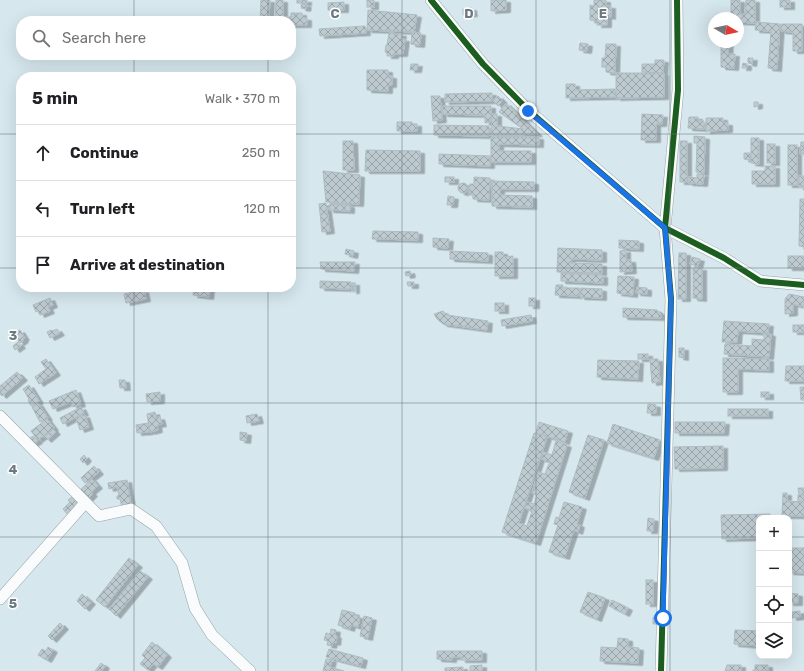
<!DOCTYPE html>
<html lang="en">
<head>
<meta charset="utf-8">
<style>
  :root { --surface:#fff; --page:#f6f6f6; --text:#202124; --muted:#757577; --line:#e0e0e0 }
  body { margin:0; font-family:Rubik,sans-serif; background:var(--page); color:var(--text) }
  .controls { position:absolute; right:12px; bottom:12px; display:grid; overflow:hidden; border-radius:8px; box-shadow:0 4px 16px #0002 }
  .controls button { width:36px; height:36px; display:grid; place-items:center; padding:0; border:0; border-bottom:1px solid var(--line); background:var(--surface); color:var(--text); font:20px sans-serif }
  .compass { position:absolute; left:708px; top:12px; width:36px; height:36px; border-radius:50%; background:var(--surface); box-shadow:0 4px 16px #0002; rotate:99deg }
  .stop { position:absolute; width:12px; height:12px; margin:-9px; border:3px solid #1a73e8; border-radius:50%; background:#fff }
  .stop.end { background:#1a73e8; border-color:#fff; box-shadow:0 1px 4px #0008 }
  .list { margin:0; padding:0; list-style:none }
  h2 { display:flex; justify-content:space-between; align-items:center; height:52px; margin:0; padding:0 16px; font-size:17px }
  h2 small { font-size:13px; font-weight:400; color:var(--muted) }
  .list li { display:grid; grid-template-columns:26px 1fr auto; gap:12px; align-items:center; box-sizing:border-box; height:56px; padding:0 16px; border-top:1px solid var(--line) }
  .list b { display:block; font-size:15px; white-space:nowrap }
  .list em { font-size:13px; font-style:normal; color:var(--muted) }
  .icon { flex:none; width:22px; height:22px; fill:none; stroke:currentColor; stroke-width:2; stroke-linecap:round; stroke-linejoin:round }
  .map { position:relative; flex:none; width:804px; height:671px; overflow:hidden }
  .search { position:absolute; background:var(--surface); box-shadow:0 4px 16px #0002; left:16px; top:16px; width:280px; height:44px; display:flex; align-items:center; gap:10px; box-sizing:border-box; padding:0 14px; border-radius:16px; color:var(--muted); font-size:15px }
  .panel { position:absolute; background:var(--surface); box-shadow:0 4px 16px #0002; left:16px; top:72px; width:280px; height:220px; border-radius:16px }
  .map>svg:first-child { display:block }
  .building { fill:url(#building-cross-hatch); stroke:#aebcc1; filter:url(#shadow) }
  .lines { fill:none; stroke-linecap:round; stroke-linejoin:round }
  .minor-casing { stroke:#96a3a8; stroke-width:12 }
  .minor { stroke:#f9fbfc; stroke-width:11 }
  .cycleway-casing { stroke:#fff; stroke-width:8 }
  .cycleway { stroke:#1b5e20; stroke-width:6 }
  .route { stroke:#1a73e8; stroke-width:5 }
  .grid { fill:none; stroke:#6b7980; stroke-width:1; stroke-opacity:0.55 }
  .grid-label { font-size:13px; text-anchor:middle; font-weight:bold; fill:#6b7980; stroke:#fff; stroke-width:3; stroke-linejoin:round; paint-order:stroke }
</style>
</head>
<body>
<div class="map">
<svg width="804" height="671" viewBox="0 0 804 671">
  <defs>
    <pattern id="building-cross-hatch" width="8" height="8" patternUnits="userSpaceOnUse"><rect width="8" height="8" fill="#bdcad0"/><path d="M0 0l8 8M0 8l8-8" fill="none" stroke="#9aa5aa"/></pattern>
    <filter id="shadow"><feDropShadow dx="4.5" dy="2.5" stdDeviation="0" flood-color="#0004"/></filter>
  </defs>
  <rect width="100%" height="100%" fill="#d6e7ee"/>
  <!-- building -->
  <g class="building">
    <polygon points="261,0 270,0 269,18 275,19 276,0 283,0 283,21 260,21"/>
    <rect x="297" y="0" width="10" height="3"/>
    <rect x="367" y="0" width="7" height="7"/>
    <polygon points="491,0 506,0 506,10 491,11"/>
    <polygon points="594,0 606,0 606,6 611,6 611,17 607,16 607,25 597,25 598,21 590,20 590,5 594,6"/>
    <polygon points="731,0 740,0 740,14 745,14 746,0 755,0 755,23 738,22 738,18 731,18"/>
    <rect x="780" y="0" width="10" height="7"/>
    <polygon points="344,2 344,10 328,10 328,3"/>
    <polygon points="302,4 307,5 306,9 301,8"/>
    <polygon points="472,8 473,14 463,15 463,9"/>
    <polygon points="368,10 417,15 414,32 367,30"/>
    <polygon points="291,13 302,13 302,18 307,18 307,25 291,25 291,21 284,21 284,17 291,17"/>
    <polygon points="756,22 780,24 777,69 768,68 771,31 755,30"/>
    <polygon points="781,24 802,24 802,51 793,51 793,32 781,31"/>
    <polygon points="365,26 366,33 320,36 319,29"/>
    <polygon points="412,32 421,33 420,45 411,44"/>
    <polygon points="389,33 402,34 401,39 405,39 403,54 394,54 394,56 387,56 387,53 385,52 386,45 387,45"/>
    <polygon points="721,42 729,42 728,54 735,54 734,68 721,67"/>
    <polygon points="580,43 588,44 587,51 579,50"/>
    <polygon points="606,44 616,44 615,73 606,72 606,67 602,67 602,58 605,58"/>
    <polygon points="748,58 753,58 752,64 748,63"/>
    <polygon points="655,60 664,60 663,73 642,72 642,64 655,64"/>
    <polygon points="743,63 747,64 747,68 742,68"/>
    <polygon points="411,64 418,64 417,70 410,70"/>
    <polygon points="367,70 388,70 388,76 392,76 392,85 388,85 388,91 367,90"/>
    <polygon points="616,73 664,73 664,97 616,98"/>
    <polygon points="566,84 575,84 575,90 615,89 615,97 566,98"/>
    <polygon points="492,93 492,101 445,102 445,94"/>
    <polygon points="431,96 440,96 442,120 433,121"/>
    <polygon points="498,96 503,101 498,106 493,100"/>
    <polygon points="754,102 758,102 758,106 754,107"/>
    <polygon points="506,103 538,134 491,136 492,114 497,114 497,126 523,129 499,112"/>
    <polygon points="443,106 491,106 491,122 485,123 485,115 443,114"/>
    <polygon points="642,114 663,115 662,124 656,124 656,140 641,140"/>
    <polygon points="689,117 698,117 698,121 704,121 704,129 688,128"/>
    <polygon points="706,118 723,118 723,123 728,123 728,130 706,131"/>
    <polygon points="397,122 412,122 412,124 417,124 417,131 397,131"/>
    <polygon points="434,125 489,126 489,136 434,135"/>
    <polygon points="694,136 705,137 704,173 696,172 697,143 694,143"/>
    <polygon points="491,137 539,137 539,145 499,144 499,151 531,151 531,162 491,162"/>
    <polygon points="751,138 759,138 759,164 751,163"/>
    <polygon points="343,141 353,141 354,170 343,170"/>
    <rect x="680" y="141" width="7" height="41"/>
    <polygon points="801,142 804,142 804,154 800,154"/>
    <rect x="767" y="144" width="8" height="19"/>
    <rect x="788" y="145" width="9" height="40"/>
    <polygon points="366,150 420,151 420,171 365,171"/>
    <polygon points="744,153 750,153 750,160 744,159"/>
    <polygon points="439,154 490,156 490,166 439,164"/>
    <polygon points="765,166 775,166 775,184 752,184 752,171 765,171"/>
    <polygon points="323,171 360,175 359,204 326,202"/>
    <polygon points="697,174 704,174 703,184 688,183 688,177 697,178"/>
    <rect x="799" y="176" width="5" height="11"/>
    <rect x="445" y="177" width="9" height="5"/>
    <polygon points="474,177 490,178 489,200 473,199 473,195 469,195 470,184 474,184"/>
    <polygon points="492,181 534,182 534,189 500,189 500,195 532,196 532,207 492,206"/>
    <circle cx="463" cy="188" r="5"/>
    <polygon points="448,196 454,197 453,205 447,205"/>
    <polygon points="800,199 804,199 804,247 799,246"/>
    <polygon points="326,203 330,231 322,232 319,204"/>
    <polygon points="330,204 350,205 350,211 329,210"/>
    <polygon points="373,231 418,232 418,240 372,239"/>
    <polygon points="433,238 449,239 448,248 433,247"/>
    <polygon points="619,240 639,241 639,249 619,248"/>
    <polygon points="558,248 602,250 602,260 571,259 571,263 602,264 602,273 557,272"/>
    <polygon points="346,249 354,251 353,256 345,254"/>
    <polygon points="626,250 626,260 631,260 632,271 620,272 620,251"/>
    <polygon points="450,251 488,253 488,261 450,259"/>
    <polygon points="495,252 503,252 503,257 513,256 513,276 495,276"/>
    <polygon points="679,253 686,253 686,299 678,299"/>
    <rect x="788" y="256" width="16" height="12"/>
    <polygon points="692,257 700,259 698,266 690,264"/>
    <polygon points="320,262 355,262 354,271 321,269"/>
    <polygon points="693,268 702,268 702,299 693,298"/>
    <polygon points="410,271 411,275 406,276 405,272"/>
    <polygon points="561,273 603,275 603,283 561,281"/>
    <polygon points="618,276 634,277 633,295 617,293"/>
    <polygon points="320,281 351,282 350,289 320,288"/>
    <polygon points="407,282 414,282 414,286 408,286"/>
    <rect x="352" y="283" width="3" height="8"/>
    <polygon points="556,285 563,285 562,288 579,288 578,296 555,295"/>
    <polygon points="194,287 210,289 209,297 193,295"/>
    <polygon points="637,287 647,288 647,294 636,293"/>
    <polygon points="580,288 602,289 602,298 580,297"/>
    <polygon points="144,290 146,299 126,303 124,294"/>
    <polygon points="789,294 804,297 804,307 793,304 793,313 785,314 785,299"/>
    <polygon points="50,298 53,305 48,307 50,311 40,315 38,311 36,312 33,305"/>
    <rect x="529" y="298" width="6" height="8"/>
    <rect x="495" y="303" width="9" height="8"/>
    <polygon points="623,308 657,310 661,314 661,318 623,317"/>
    <polygon points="443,311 447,315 488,321 487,330 443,324 437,319 434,314"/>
    <polygon points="531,315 532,321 502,326 501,320"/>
    <polygon points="724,321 769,324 768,333 738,331 737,342 722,342"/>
    <rect x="793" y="325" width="11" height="7"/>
    <polygon points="57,329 60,333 50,338 47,332 51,330 52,331"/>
    <polygon points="20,330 25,338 23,339 24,340 20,343 13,334"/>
    <polygon points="764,333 771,334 769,357 724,354 725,344 752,346 752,339 764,340"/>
    <polygon points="18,342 21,346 15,350 13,346"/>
    <polygon points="679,348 684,348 684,358 679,357"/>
    <rect x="638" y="354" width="10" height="5"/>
    <polygon points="723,358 769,359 769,370 738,369 738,392 723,392"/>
    <polygon points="46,359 56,373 39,384 35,377 46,369 41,362"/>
    <polygon points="650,359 658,359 660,382 652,383"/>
    <polygon points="598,360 639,361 638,379 597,377"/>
    <polygon points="786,366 804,366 804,381 785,381"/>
    <polygon points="17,372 23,378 2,396 0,394 0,386"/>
    <polygon points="119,380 125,380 126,388 120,388"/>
    <polygon points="29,385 39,401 31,406 28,400 29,399 23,389"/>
    <polygon points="800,387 804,387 804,400 801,400"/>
    <polygon points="76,390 81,404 73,407 71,402 53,409 49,401"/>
    <polygon points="160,392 160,401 147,402 146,394"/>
    <rect x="761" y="392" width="8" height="5"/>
    <polygon points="38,403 48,418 40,422 32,407"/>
    <polygon points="648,404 656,405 656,413 647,413"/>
    <polygon points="81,407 84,413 63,424 60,418"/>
    <rect x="728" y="409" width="40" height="7"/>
    <polygon points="155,412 156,418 160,417 162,424 157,425 158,430 150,432 147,414"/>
    <polygon points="257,414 259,421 247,423 246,416"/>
    <polygon points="85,415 89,427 80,430 76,418"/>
    <polygon points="47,419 54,428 38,440 31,431"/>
    <polygon points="539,422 568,431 565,442 536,433"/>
    <polygon points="675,422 725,422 724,433 675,433"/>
    <polygon points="148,423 149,432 137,433 136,425"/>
    <polygon points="613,424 660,440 654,458 607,443"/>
    <polygon points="53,429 56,432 47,440 44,437"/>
    <polygon points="240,432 247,433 246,441 240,440"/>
    <polygon points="534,433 547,437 519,523 527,526 532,511 525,508 527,502 534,504 537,495 532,493 538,472 545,474 550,461 541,459 543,452 552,455 556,441 567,445 536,543 502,532"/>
    <polygon points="588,435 604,440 585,498 569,492"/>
    <polygon points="33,436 38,441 33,444 29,439"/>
    <polygon points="723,446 723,468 675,469 674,447"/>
    <polygon points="84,455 87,459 83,463 80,459"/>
    <polygon points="94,466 99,472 85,483 81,478"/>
    <polygon points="92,479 98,486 91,492 93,494 88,499 80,490"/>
    <polygon points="127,480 131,505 122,507 120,499 117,499 117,496 119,496 117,487 109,489 108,483"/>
    <polygon points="798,488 804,488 804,494 799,494"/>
    <polygon points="783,493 787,493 787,501 804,502 804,516 782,516"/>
    <rect x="798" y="495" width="6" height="6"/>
    <polygon points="72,497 80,505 68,515 63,509 70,502 68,500"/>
    <polygon points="564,502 582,507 577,524 580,525 578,532 574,530 565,557 549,552 558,525 554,524 556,517 559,518"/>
    <polygon points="770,514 770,518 759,518 759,538 722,539 721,515"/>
    <polygon points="648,518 654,519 653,531 647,531"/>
    <polygon points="789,548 804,548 804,573 789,572"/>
    <polygon points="129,558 138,565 105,607 96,600"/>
    <polygon points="140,571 148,577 116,616 109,609"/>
    <rect x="646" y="580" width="7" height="24"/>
    <polygon points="588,592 605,598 597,619 580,612"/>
    <polygon points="789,593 798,594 798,603 789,603"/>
    <polygon points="82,594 91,602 85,609 77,601"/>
    <polygon points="612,600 628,608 625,614 609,606"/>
    <polygon points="342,610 355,613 354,615 360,617 358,627 351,625 350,629 338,625"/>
    <polygon points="800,611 800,617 792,618 792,612"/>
    <polygon points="364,616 372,618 368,638 360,636"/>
    <polygon points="653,617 657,618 656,624 653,624"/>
    <polygon points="60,623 64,627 52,640 48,636"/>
    <polygon points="331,629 336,630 335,635 337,636 336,643 333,642 332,646 327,645 328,641 324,640 326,633 330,634"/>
    <polygon points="735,630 759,631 759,646 734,644"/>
    <polygon points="618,638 628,639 628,647 639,648 638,663 600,661 601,647 617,648"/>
    <polygon points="152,642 167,655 158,667 153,664 148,670 140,664 145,658 142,655"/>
    <polygon points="48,647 53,650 47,660 38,655 42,649 46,651"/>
    <polygon points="329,649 363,658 361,666 326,657"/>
    <polygon points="437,651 482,651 482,660 461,660 461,657 452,657 452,660 437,659"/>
    <polygon points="326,659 332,660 330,667 344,671 323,671"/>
    <polygon points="101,663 105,666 102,671 95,671"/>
    <polygon points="482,665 482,671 470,671 470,666"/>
    <polygon points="727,665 741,665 741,670 742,671 725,671"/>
    <polygon points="755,665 768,665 768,671 753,671 753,670 755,670"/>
    <polygon points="463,667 463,671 445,671 445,668"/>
  </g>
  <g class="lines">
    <!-- minor casing -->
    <g class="minor-casing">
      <g id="minor">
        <polyline points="431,0 483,64 529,111 665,228 724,258 760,281 804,285"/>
        <polyline points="0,416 99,516 131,509 156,526 182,563 195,608 212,635 250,671"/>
        <polyline points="0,599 85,503"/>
        <polyline points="661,671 671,299 665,228 678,90 677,0"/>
      </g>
    </g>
    <!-- minor -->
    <use href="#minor" class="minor"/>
    <!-- cycleway casing -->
    <g class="cycleway-casing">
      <g id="cycleway">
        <polyline points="431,0 483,64 529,111 665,228 724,258 760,281 804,285"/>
        <polyline points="661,671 671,299 665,228 678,90 677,0"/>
      </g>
    </g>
    <!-- cycleway -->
    <use href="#cycleway" class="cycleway"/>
  </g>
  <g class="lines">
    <!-- route -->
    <polyline class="route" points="528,111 665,228 671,300 663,618"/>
  </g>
  <!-- grid -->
  <path class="grid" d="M134 0V21M268 0V21M402 0V671M536 0V671M670 0V671M134 55V77M268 55V77M0 134H21M291 134H804M0 268H21M291 268H804M134 287V671M268 287V671M0 403H804M0 537H759M789 537H804"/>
  <g class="grid-label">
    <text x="335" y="18">C</text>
    <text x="469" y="18">D</text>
    <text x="603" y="18">E</text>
    <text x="13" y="340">3</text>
    <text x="13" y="474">4</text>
    <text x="13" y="608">5</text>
  </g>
</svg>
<div class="controls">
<button>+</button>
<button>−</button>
<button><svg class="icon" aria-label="locate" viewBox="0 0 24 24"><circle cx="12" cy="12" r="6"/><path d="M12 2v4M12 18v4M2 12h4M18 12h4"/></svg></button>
<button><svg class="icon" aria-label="layers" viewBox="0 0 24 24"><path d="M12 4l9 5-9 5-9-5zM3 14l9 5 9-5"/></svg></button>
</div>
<svg class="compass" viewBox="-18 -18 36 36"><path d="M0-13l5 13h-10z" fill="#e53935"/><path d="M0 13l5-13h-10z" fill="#757577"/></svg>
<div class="stop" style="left:663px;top:618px"></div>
<div class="stop end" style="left:528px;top:111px"></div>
<div class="search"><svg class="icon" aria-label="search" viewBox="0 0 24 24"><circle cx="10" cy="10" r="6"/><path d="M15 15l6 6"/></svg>Search here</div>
<section class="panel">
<h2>5 min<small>Walk · 370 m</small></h2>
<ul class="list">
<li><svg class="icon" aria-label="ahead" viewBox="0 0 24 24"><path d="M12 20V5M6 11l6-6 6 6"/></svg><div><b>Continue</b></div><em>250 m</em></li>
<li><svg class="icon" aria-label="left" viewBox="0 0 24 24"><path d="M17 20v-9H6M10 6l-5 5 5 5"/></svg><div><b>Turn left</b></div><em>120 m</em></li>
<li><svg class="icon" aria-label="arrive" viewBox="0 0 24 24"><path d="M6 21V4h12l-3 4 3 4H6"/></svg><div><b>Arrive at destination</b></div></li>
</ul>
</section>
</div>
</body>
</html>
